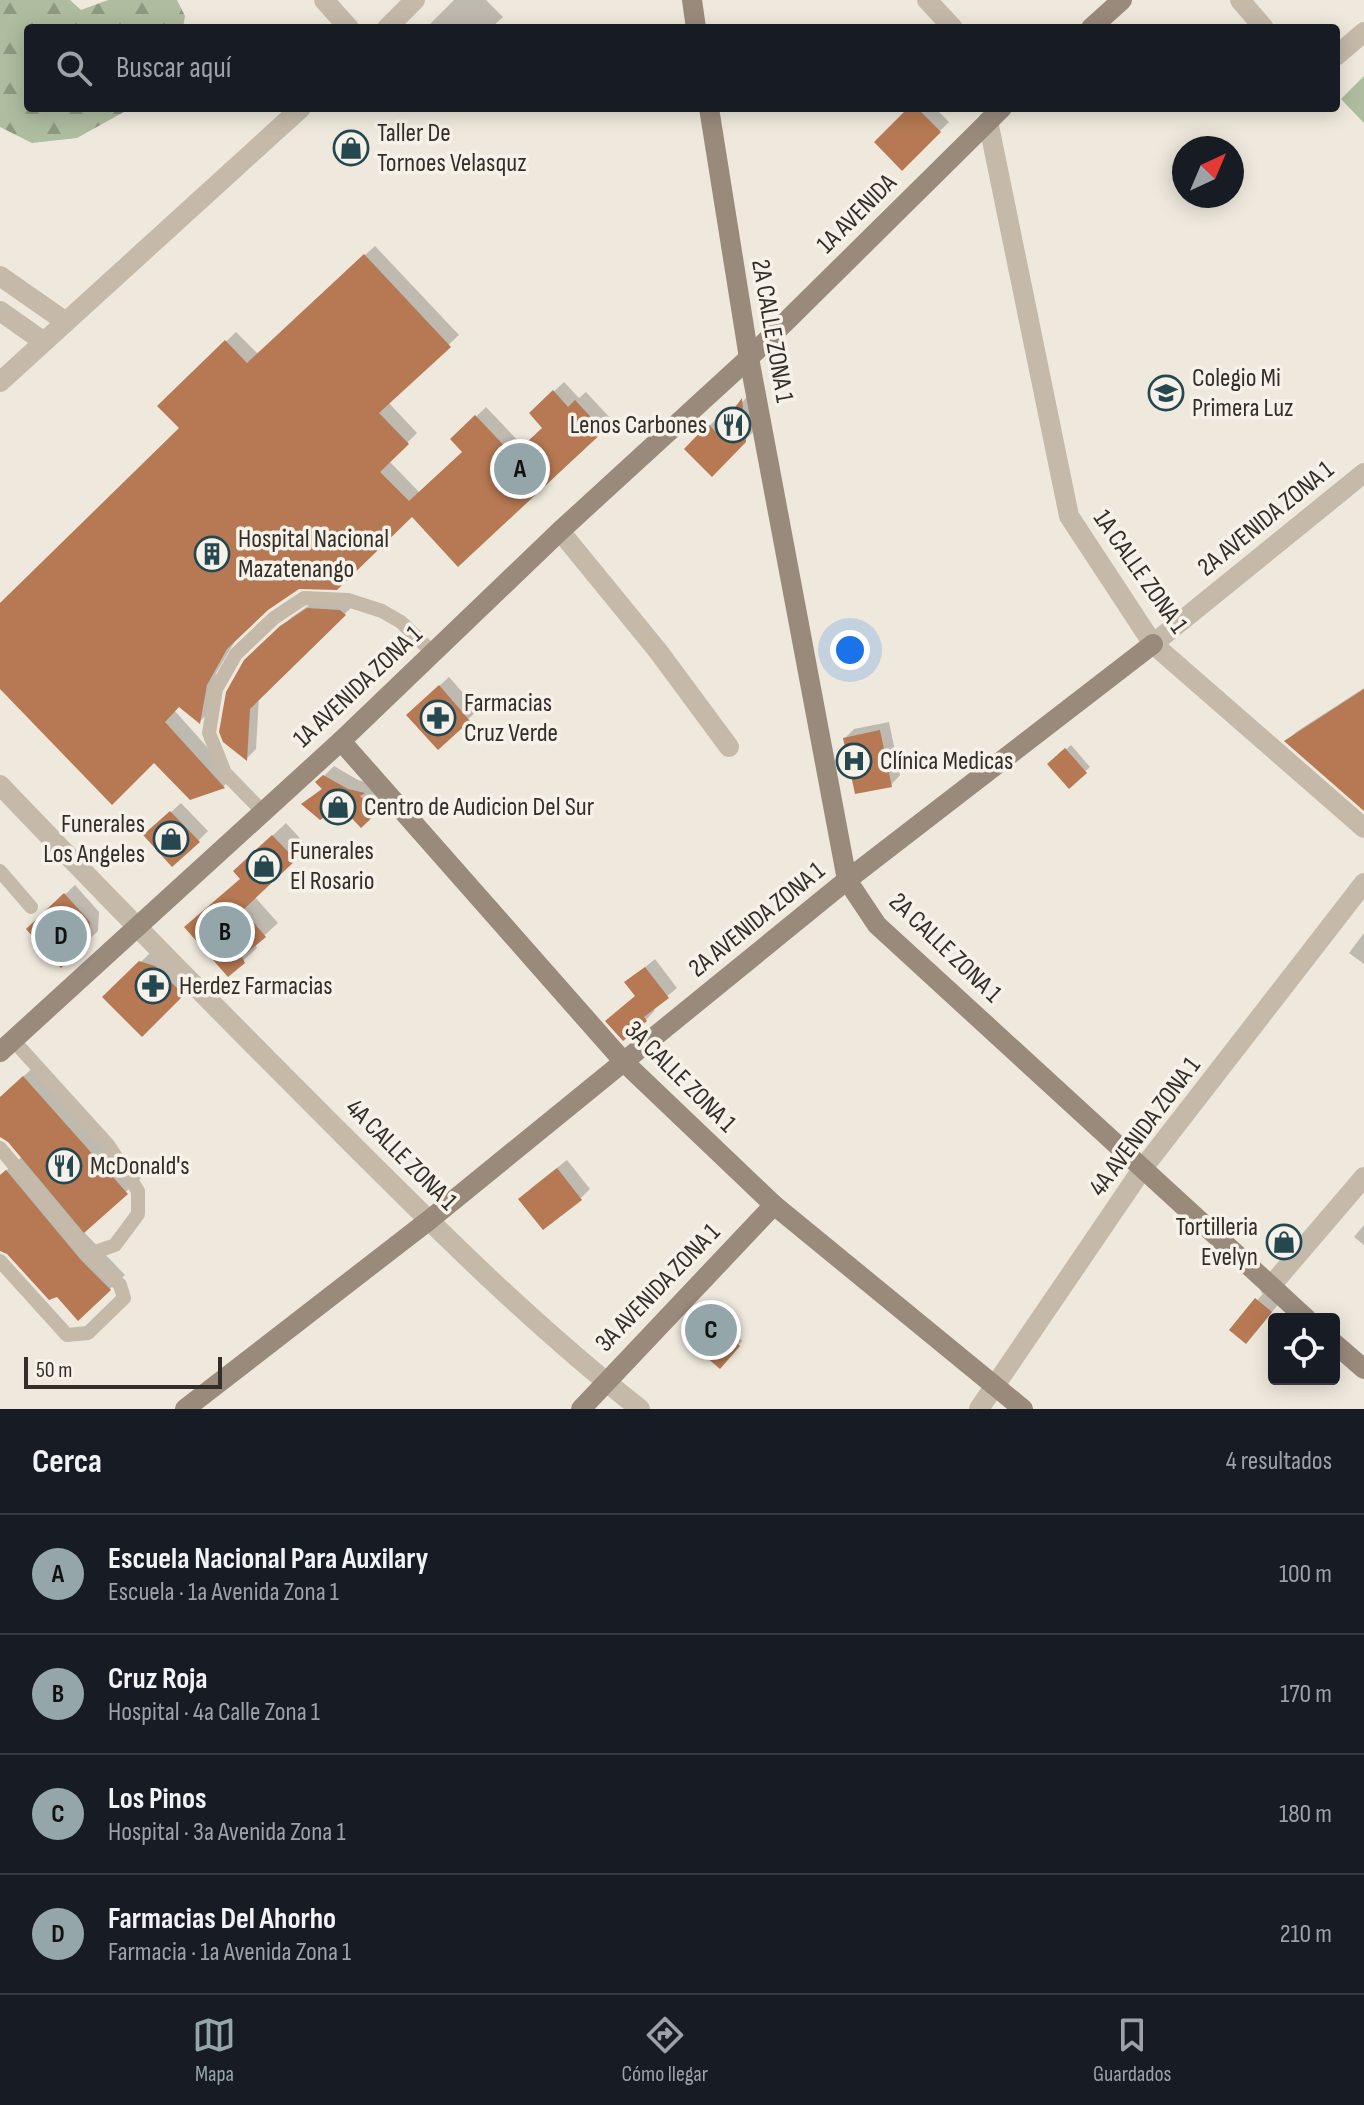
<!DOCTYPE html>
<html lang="es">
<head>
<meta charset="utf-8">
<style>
  :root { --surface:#171b24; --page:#242831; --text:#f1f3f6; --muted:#9ea1a6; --line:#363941; --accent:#95a6ab }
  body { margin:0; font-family:"Sofia Sans Condensed",sans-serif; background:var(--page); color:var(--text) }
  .controls { position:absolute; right:24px; bottom:24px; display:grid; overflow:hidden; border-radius:8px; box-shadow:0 4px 20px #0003 }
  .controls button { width:72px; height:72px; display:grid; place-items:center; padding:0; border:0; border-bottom:2px solid var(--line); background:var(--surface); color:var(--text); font:40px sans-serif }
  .compass { position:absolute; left:1172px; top:136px; width:72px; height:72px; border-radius:50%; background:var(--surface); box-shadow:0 4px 20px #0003; rotate:44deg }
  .scale { position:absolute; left:24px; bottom:20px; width:198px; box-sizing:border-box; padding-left:8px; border:4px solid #342e29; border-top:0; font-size:22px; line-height:28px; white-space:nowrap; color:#342e29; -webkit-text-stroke:6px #f7f2e9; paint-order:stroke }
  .you { position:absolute; left:850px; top:650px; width:28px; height:28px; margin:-20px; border:6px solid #fff; border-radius:50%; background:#1a73e8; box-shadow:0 0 0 12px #1a73e833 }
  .badge { display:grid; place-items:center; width:52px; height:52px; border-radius:50%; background:var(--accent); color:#111; font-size:26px; font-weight:700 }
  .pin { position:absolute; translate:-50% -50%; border:4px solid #fff; box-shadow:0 2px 8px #0006 }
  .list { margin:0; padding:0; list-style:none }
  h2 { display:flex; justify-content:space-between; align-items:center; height:104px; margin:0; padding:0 32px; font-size:34px }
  h2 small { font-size:26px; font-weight:400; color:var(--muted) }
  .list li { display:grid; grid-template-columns:52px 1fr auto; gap:24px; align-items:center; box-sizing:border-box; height:120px; padding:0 32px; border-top:2px solid var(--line) }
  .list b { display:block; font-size:30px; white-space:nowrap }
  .list p { margin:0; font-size:26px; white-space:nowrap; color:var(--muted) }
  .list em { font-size:26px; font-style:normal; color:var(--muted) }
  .icon { flex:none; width:44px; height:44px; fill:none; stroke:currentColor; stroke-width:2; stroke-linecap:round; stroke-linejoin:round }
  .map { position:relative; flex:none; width:1364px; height:1409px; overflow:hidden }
  .search { position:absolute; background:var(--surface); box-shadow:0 4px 20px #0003; left:24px; right:24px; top:24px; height:88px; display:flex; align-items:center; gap:20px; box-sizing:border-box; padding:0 28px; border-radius:8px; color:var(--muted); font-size:30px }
  .sheet { height:584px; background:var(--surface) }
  nav { display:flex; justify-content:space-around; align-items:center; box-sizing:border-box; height:112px; border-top:2px solid var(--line); background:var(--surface); font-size:22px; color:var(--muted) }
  nav a { display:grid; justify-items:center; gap:4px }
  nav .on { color:var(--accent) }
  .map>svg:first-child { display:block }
  .green { fill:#aebc9f }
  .forest { fill:url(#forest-firs) }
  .shadow { fill:#0003 }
  .building { fill:#b67953 }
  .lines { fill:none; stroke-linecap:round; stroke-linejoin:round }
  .lane { stroke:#c5baaa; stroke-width:14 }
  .street { stroke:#c5baaa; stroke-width:20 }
  .secondary { stroke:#998a7c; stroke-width:20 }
  .labels { text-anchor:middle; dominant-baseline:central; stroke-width:7; stroke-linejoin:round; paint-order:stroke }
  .poi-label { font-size:26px; fill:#342e29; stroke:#f7f2e9; text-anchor:start }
  .street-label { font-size:26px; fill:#342e29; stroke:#f7f2e9 }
</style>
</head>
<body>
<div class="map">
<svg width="1364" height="1409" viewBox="0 0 1364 1409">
  <defs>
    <pattern id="forest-firs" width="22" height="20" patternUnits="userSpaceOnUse" patternTransform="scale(2)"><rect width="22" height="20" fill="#aebc9f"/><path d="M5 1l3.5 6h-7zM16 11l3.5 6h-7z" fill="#8e9982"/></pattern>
  </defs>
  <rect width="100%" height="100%" fill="#efe9dd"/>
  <!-- green -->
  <polygon class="green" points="1364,76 1364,123 1341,99"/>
  <!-- forest -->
  <polygon class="forest" points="0,0 70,0 81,10 108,0 177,0 185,16 183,28 28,28 28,108 131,108 77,138 32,143 0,127"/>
  <!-- shadow -->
  <g class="shadow">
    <polygon points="454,0 486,0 503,17 491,28 426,28"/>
    <polygon points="911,108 935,108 949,122 902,168"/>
    <polygon points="375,246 459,335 388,402 417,433 389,461 420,493 464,451 453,439 486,407 524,447 544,427 531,413 564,382 579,398 586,392 612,420 602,430 412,514 266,609 238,636 216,673 210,712 200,721 180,704 174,710 233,776 224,786 190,797 154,761 0,686 0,606 182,428 160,406 236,332 258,354"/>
    <polygon points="749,394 753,432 712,474 687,449 717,418 724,425"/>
    <polygon points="318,599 354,605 259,697 256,749 247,758 246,661 292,617"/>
    <polygon points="449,677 478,710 438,747 418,705"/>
    <polygon points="1364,688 1364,808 1287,741 1296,732"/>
    <polygon points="889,722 900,775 891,785 845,738 854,729"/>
    <polygon points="1071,745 1090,767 1069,786 1050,764"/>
    <polygon points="334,766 358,780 372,784 385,802 361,825 341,805 304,804 324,787 318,782"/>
    <polygon points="181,803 208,831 198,841 156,826"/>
    <polygon points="286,823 307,846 254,896 278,923 255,944 257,948 228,974 242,878 235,871"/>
    <polygon points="75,885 99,912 98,931 62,965 38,920"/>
    <polygon points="1364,933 1364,964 1349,953"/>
    <polygon points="151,952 192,984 142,1035 105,997"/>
    <polygon points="655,959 677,988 653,1008 655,1010 646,1020 617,1012 637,995 627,982"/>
    <polygon points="38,1063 141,1178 83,1231 125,1275 78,1318 0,1176 23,1156 9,1140 0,1134 0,1098"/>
    <polygon points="567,1160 590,1189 580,1199 530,1189"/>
    <polygon points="1364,1225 1364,1245 1354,1237"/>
    <polygon points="1266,1290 1280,1302 1256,1332 1232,1330"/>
    <polygon points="717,1318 742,1341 720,1366 694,1343"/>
  </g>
  <!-- building -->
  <g class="building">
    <polygon points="908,108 917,108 941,132 902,171 874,142"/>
    <polygon points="364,254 451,347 379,413 409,444 380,472 409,501 462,452 450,439 475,415 513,455 542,428 529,413 553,390 568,407 575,400 604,431 458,567 412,517 337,590 299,589 268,610 227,649 207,685 200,724 179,707 165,722 225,788 190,800 154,763 112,805 0,689 0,603 179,428 157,406 225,340 247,363"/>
    <polygon points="742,398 746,442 712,477 684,449 708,424 716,432"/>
    <polygon points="307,608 340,610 346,615 250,709 247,761 223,742 219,732 226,692 244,660 280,626"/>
    <polygon points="439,685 470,721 438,750 406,715"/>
    <polygon points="1364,689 1364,811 1284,741"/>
    <polygon points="880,730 892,787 855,794 843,738"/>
    <polygon points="1065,748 1087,773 1069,789 1047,764"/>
    <polygon points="323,775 348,789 365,793 360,796 377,813 361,828 341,807 320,820 301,804 322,789 315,782"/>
    <polygon points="170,811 200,842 172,867 143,835"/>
    <polygon points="272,835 296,860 243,910 266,937 242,957 245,963 228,977 184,927 240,879 233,871"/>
    <polygon points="64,893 90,922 89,942 61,968 26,929"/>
    <polygon points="139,961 155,966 184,995 142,1037 102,997"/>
    <polygon points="645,967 669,998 644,1017 647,1021 623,1041 605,1021 635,996 624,982"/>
    <polygon points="23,1076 128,1194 84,1233 8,1142 0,1137 0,1097"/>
    <polygon points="557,1168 582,1200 543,1230 518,1199"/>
    <polygon points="6,1170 81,1260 111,1290 78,1321 57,1297 49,1300 7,1254 0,1251 0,1175"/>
    <polygon points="1255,1298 1272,1312 1246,1344 1229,1330"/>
    <polygon points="711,1321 740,1346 720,1369 691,1344"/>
  </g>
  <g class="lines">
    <!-- lane -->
    <g class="lane">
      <polyline points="263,812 225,773 209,733 216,689 236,654 274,618 304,598 348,600 382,611 401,622 433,653"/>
      <polyline points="0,871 31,907"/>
      <polyline points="13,1040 109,1146 138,1191 138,1214 115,1245 89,1254"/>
      <polyline points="0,1148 89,1254 120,1285 124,1298 88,1333 67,1335 0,1261"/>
    </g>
    <!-- street -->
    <g class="street">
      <polyline points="324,0 349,28"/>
      <polyline points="927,0 953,28"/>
      <polyline points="1240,0 1264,28"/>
      <polyline points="387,28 415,0"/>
      <polyline points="1336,56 1364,32"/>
      <polyline points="988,121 1069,516 1153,644 1364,828"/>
      <polyline points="0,276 66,322"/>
      <polyline points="0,311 44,342"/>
      <polyline points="0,382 301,108"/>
      <polyline points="560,531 658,651 729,747"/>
      <polyline points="1153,644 1364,473"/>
      <path d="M0 785C109 899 219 1011 330 1122 429 1221 530 1323 640 1409"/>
      <polyline points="1270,1287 1364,1177"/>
      <polyline points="979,1409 1143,1168 1364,883"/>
    </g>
    <!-- secondary -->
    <g class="secondary">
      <polyline points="692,0 696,28"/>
      <polyline points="1091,28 1122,0"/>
      <polyline points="709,108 749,358 847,880 877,925 1307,1319"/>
      <polyline points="341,741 624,1062 774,1205 1023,1409"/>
      <polyline points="0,1052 341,741 560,531 749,358 1002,108"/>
      <polyline points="1334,1343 1364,1369"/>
      <polyline points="185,1409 428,1221 847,880 1153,644"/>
      <polyline points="581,1409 774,1205"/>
    </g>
  </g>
  <!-- icons -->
  <defs>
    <g id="shop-ring" transform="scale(1.8)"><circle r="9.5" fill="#f7f2e9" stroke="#244750" stroke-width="1.5"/><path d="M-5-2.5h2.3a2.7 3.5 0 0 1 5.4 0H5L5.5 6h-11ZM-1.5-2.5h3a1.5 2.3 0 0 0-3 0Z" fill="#244750"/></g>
    <g id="university-ring" transform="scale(1.8)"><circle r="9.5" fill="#f7f2e9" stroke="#244750" stroke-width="1.5"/><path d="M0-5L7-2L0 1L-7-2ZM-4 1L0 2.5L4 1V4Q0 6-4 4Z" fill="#244750"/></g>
    <g id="restaurant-ring" transform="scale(1.8)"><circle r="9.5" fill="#f7f2e9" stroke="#244750" stroke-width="1.5"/><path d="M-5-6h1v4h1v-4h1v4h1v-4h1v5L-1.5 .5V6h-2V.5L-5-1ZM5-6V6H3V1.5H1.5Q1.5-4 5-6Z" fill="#244750"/></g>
    <g id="building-ring" transform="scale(1.8)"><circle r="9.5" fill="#f7f2e9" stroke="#244750" stroke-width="1.5"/><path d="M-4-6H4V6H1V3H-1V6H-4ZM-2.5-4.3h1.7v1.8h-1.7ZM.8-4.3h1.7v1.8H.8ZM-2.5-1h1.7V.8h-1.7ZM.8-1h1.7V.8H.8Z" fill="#244750"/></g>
    <g id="pharmacy-ring" transform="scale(1.8)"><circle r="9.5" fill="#f7f2e9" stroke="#244750" stroke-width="1.5"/><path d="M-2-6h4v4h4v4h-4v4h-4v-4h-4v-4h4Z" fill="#244750"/></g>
    <g id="hospital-ring" transform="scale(1.8)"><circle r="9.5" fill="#f7f2e9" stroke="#244750" stroke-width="1.5"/><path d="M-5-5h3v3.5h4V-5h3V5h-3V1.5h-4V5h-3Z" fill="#244750"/></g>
  </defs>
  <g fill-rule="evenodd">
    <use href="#shop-ring" x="351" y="148"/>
    <use href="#university-ring" x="1166" y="393"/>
    <use href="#restaurant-ring" x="733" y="425"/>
    <use href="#building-ring" x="212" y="554"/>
    <use href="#pharmacy-ring" x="438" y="718"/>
    <use href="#hospital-ring" x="854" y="761"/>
    <use href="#shop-ring" x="338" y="807"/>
    <use href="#shop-ring" x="171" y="839"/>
    <use href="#shop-ring" x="264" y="866"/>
    <use href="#pharmacy-ring" x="153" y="986"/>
    <use href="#restaurant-ring" x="64" y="1166"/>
    <use href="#shop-ring" x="1284" y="1242"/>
  </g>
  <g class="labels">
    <!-- poi labels -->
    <g class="poi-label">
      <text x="377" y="133">Taller De<tspan x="377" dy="30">Tornoes Velasquz</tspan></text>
      <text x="1192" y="378">Colegio Mi<tspan x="1192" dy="30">Primera Luz</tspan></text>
      <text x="707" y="425" text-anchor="end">Lenos Carbones</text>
      <text x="238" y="539">Hospital Nacional<tspan x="238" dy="30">Mazatenango</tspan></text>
      <text x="464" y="703">Farmacias<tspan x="464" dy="30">Cruz Verde</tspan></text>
      <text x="880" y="761">Clínica Medicas</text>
      <text x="364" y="807">Centro de Audicion Del Sur</text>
      <text x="145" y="824" text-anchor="end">Funerales<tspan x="145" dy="30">Los Angeles</tspan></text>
      <text x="290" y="851">Funerales<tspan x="290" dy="30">El Rosario</tspan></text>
      <text x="179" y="986">Herdez Farmacias</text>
      <text x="90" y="1166">McDonald's</text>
      <text x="1258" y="1227" text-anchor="end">Tortilleria<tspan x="1258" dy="30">Evelyn</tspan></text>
    </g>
    <!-- street labels -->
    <g class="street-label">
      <text transform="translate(857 214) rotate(-45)">1A AVENIDA</text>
      <text transform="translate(772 331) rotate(80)">2A CALLE ZONA 1</text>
      <text transform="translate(1266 519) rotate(-39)">2A AVENIDA ZONA 1</text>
      <text transform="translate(1140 572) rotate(55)">1A CALLE ZONA 1</text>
      <text transform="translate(358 687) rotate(-43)">1A AVENIDA ZONA 1</text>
      <text transform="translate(757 920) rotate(-39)">2A AVENIDA ZONA 1</text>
      <text transform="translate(945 948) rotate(44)">2A CALLE ZONA 1</text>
      <text transform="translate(680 1077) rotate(45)">3A CALLE ZONA 1</text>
      <text transform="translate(1145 1127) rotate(-53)">4A AVENIDA ZONA 1</text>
      <text transform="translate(401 1155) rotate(45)">4A CALLE ZONA 1</text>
      <text transform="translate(658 1288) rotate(-46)">3A AVENIDA ZONA 1</text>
    </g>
  </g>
</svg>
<div class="controls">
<button><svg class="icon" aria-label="locate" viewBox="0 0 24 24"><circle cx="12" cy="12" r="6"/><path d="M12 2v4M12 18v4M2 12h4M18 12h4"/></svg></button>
</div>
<svg class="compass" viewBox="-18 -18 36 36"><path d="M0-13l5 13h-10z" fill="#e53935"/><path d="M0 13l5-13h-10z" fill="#9ea1a6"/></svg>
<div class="scale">50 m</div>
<div class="you"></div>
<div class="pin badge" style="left:520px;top:469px">A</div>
<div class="pin badge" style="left:225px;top:932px">B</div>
<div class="pin badge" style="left:711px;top:1330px">C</div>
<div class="pin badge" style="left:61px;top:936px">D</div>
<div class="search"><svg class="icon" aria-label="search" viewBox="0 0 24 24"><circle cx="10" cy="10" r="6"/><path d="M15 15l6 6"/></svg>Buscar aquí</div>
</div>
<section class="sheet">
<h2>Cerca<small>4 resultados</small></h2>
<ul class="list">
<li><span class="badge">A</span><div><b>Escuela Nacional Para Auxilary</b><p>Escuela · 1a Avenida Zona 1</p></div><em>100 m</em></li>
<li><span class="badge">B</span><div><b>Cruz Roja</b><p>Hospital · 4a Calle Zona 1</p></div><em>170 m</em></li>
<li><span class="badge">C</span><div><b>Los Pinos</b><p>Hospital · 3a Avenida Zona 1</p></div><em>180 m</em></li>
<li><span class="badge">D</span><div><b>Farmacias Del Ahorho</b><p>Farmacia · 1a Avenida Zona 1</p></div><em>210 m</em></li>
</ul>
</section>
<nav>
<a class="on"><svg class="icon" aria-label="map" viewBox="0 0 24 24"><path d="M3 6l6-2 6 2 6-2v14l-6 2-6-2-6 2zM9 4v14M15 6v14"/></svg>Mapa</a>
<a><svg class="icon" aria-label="directions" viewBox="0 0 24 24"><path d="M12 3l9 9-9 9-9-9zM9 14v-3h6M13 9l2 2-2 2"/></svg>Cómo llegar</a>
<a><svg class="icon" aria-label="saved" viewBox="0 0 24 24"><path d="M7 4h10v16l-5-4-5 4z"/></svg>Guardados</a>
</nav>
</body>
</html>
